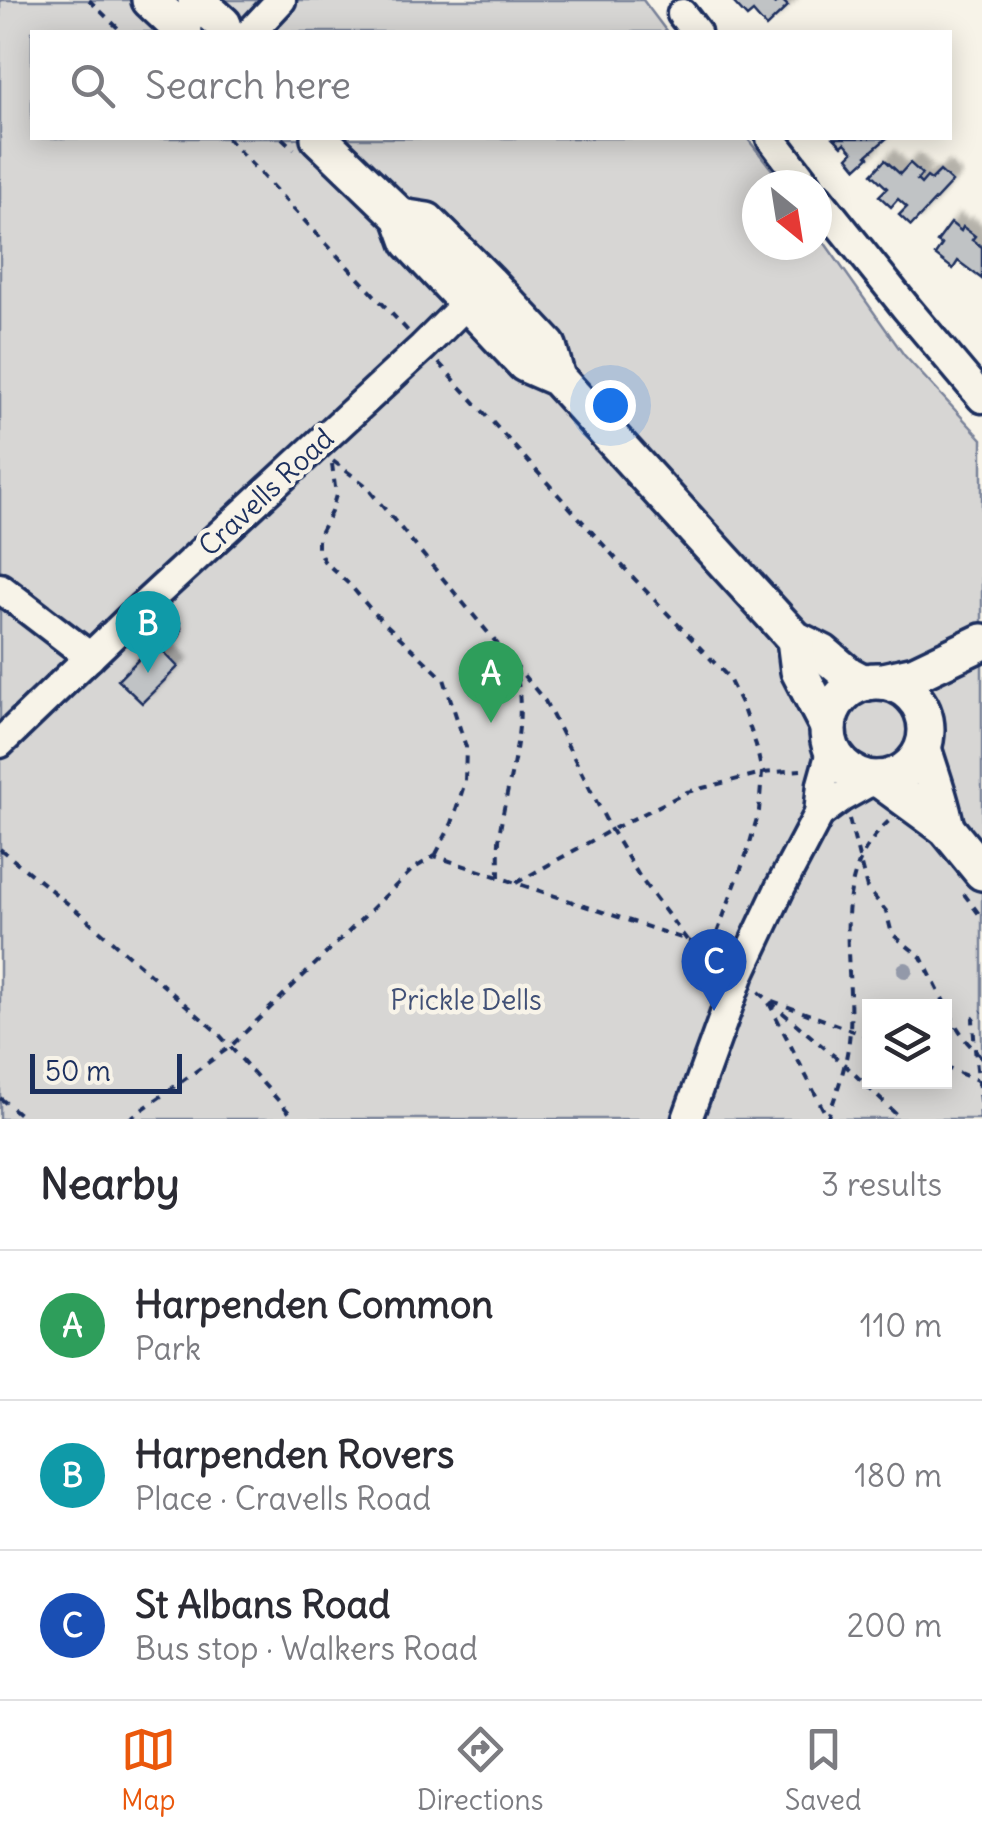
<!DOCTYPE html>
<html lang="en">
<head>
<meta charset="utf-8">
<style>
  :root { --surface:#fff; --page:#f2f2f3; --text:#2b2b33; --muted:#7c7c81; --line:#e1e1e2; --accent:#ea580c }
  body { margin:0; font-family:Delius,sans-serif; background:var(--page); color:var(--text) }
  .controls { position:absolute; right:30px; bottom:30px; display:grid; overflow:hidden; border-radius:0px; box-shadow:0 5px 25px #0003 }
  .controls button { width:90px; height:90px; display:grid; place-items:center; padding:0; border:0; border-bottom:2px solid var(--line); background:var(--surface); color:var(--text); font:50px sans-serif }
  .compass { position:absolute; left:742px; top:170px; width:90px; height:90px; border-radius:50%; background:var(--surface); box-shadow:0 5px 25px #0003; rotate:150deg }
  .scale { position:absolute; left:30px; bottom:25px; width:152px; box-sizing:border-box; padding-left:10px; border:5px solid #1b2f5e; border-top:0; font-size:28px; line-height:35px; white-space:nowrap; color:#1b2f5e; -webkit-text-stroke:8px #f7f3e8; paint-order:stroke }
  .you { position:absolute; left:610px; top:405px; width:35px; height:35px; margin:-25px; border:8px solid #fff; border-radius:50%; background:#1a73e8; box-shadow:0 0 0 15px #1a73e833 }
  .badge { display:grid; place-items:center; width:65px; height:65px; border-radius:50%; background:var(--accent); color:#fff; font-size:32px; font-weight:700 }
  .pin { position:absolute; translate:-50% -82px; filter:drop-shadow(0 2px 5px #0008) }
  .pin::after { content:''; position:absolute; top:52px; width:35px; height:30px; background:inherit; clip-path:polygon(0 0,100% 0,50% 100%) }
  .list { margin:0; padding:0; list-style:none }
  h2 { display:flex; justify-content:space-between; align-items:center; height:130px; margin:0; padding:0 40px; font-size:42px }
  h2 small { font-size:32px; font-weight:400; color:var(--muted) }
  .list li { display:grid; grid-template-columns:65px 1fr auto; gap:30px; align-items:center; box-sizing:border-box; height:150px; padding:0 40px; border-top:2px solid var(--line) }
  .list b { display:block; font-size:38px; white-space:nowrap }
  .list p { margin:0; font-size:32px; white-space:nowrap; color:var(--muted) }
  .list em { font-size:32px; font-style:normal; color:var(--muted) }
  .icon { flex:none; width:55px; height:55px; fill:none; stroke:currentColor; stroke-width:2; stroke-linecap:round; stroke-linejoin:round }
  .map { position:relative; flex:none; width:982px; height:1119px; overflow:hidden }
  .search { position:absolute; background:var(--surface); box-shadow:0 5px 25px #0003; left:30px; right:30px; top:30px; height:110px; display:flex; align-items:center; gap:25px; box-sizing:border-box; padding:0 35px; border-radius:0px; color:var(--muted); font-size:38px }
  .sheet { height:580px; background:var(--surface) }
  nav { display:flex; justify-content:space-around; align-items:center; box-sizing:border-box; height:140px; border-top:2px solid var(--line); background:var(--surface); font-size:28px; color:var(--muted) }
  nav a { display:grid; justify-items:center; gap:5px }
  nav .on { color:var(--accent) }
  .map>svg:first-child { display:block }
  .green { fill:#d7d6d4; stroke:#798299; stroke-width:2.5; fill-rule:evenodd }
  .building { fill:#c0c3c5; stroke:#1b2f5e; stroke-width:2.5; filter:url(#shadow) }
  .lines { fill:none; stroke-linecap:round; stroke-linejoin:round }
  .minor-casing { stroke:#1b2f5e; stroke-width:35 }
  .major-casing { stroke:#1b2f5e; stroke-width:42 }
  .path { stroke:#1b2f5e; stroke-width:4; stroke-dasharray:8 8; stroke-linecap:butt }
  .minor { stroke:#f7f3e8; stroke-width:28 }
  .major { stroke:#f7f3e8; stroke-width:35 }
  .tree { fill:#9399a9 }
  .labels { text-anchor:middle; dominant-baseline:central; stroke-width:9; stroke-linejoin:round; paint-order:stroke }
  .street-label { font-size:28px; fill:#1b2f5e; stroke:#f7f3e8 }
  .park-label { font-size:28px; fill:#415076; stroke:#f7f3e8 }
</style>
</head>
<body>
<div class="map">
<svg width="982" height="1119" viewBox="0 0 982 1119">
  <defs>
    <filter id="shadow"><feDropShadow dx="9" dy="-9" stdDeviation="2.5" flood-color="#0004"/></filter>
  </defs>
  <rect width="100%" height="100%" fill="#f7f3e8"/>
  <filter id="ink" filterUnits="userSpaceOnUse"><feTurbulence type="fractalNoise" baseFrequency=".01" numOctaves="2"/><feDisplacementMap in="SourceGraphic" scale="20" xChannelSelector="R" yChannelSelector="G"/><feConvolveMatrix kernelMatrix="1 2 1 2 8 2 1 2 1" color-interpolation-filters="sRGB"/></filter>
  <g filter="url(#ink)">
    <!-- green -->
    <path class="green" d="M0 0H643L667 32H32V138H747L784 185H757V245H817V232L904 355 982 439V1119H0ZM870 1006H944V1082H870Z"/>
    <!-- building -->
    <g class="building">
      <polygon points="738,0 770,0 774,4 782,0 788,6 766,27 753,12 747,17 734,3"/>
      <polygon points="834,138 887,138 867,155 869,157 857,168 848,157 853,152 845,143 842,146"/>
      <polygon points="885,160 900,174 910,163 922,174 917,180 921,184 927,177 931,180 940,171 952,182 911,226 899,215 907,207 898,199 891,207 879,196 887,188 872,174"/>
      <polygon points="951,223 961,231 963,227 975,236 972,240 982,247 982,279 958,261 953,269 935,255 942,245 937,242"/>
      <polygon points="155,643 178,667 142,703 118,680"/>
    </g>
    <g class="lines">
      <!-- minor casing -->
      <g class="minor-casing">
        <g id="minor">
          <polyline points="682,14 696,32"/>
          <polyline points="251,32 281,0"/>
          <polyline points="771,138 807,185"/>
          <polyline points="817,197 907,309 982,398"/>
          <polyline points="0,588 90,657"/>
          <polyline points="142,607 165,629"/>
          <polyline points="0,743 142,607 423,347 480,290"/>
          <polyline points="819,814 842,797 874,779"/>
          <polyline points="687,1119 740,973 781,886 819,814 822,784 832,748"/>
        </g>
      </g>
      <!-- major casing -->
      <g class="major-casing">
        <g id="major">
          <polyline points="150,0 184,32"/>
          <polyline points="196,0 223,24 225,32"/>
          <polyline points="319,138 401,217 410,242 525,364 557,378 795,639 823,653 849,675 864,683"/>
          <polyline points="401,217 427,221 488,282 548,346 557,378"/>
          <polyline points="795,639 799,671 828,727"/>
          <polyline points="883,681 915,674 982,642"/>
          <circle cx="877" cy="730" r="49"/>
          <path d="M923 748C931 775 941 800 946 828"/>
          <polyline points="879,779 946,828 982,872"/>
        </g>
      </g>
      <!-- path -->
      <g class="path">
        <polyline points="89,0 122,32"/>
        <polyline points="227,138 408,331"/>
        <polyline points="282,138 294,149"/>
        <polyline points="439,363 628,572 728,677 741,703 756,745 762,773 759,811 748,850 710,952 721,960"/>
        <polyline points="333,461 364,484 545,701 611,830 641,879 687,940"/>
        <polyline points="332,464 336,495 331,512 318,537 318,550 324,561 350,585 373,612 444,679 466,747 465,782 452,823 435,856"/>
        <polyline points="849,819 867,888 886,911 892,934 921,957 957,1027 967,1042 982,1058"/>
        <polyline points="0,849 77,911 216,1031 295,1119"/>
        <path d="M499 877C499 862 498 845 500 830 509 774 530 720 514 665"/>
        <polyline points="516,883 611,830 687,792 762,773 801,770"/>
        <polyline points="964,894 982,918"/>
        <polyline points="759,992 767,999 870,1037"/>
        <polyline points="770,1002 845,1065 901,1119"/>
        <polyline points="769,1003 826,1115"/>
        <polyline points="944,1067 977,1080"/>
        <polyline points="0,1098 25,1119"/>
        <polyline points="129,1119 230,1047 413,869 435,856 687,940 710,952"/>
        <path d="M827 1119C838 1090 848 1061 850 1030 854 955 827 877 890 820"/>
        <path d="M981 1119C980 1085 974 1052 973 1018L982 1011"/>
      </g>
      <!-- minor -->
      <use href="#minor" class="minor"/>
      <!-- major -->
      <use href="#major" class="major"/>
    </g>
    <!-- trees -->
    <circle class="tree" cx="905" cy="970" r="8"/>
  </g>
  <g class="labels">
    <!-- street labels -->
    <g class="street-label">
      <text transform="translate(266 492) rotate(-43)">Cravells Road</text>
    </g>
    <!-- park labels -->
    <g class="park-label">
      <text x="466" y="1000">Prickle Dells</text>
    </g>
  </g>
</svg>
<div class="controls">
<button><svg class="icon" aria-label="layers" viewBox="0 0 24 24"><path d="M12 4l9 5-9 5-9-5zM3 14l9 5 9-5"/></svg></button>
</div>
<svg class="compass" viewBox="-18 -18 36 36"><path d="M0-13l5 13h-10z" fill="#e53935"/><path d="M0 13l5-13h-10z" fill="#7c7c81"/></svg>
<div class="scale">50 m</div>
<div class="you"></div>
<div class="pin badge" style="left:491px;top:723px;background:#2e9e5b">A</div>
<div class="pin badge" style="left:148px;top:673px;background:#0f9aa8">B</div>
<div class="pin badge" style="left:714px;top:1011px;background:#1a4fb4">C</div>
<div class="search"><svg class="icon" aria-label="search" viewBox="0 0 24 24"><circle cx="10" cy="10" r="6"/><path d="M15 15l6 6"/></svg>Search here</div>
</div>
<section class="sheet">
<h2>Nearby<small>3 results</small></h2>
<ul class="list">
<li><span class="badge" style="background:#2e9e5b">A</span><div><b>Harpenden Common</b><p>Park</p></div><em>110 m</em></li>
<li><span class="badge" style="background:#0f9aa8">B</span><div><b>Harpenden Rovers</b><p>Place · Cravells Road</p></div><em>180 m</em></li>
<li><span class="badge" style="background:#1a4fb4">C</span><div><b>St Albans Road</b><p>Bus stop · Walkers Road</p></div><em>200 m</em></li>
</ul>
</section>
<nav>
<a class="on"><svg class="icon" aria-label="map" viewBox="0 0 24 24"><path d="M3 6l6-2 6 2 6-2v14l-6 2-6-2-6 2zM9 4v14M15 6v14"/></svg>Map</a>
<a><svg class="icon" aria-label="directions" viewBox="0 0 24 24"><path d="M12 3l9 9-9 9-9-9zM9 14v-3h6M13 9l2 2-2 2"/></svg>Directions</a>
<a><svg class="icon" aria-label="saved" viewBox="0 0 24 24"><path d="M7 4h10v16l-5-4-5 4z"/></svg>Saved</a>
</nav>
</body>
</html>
